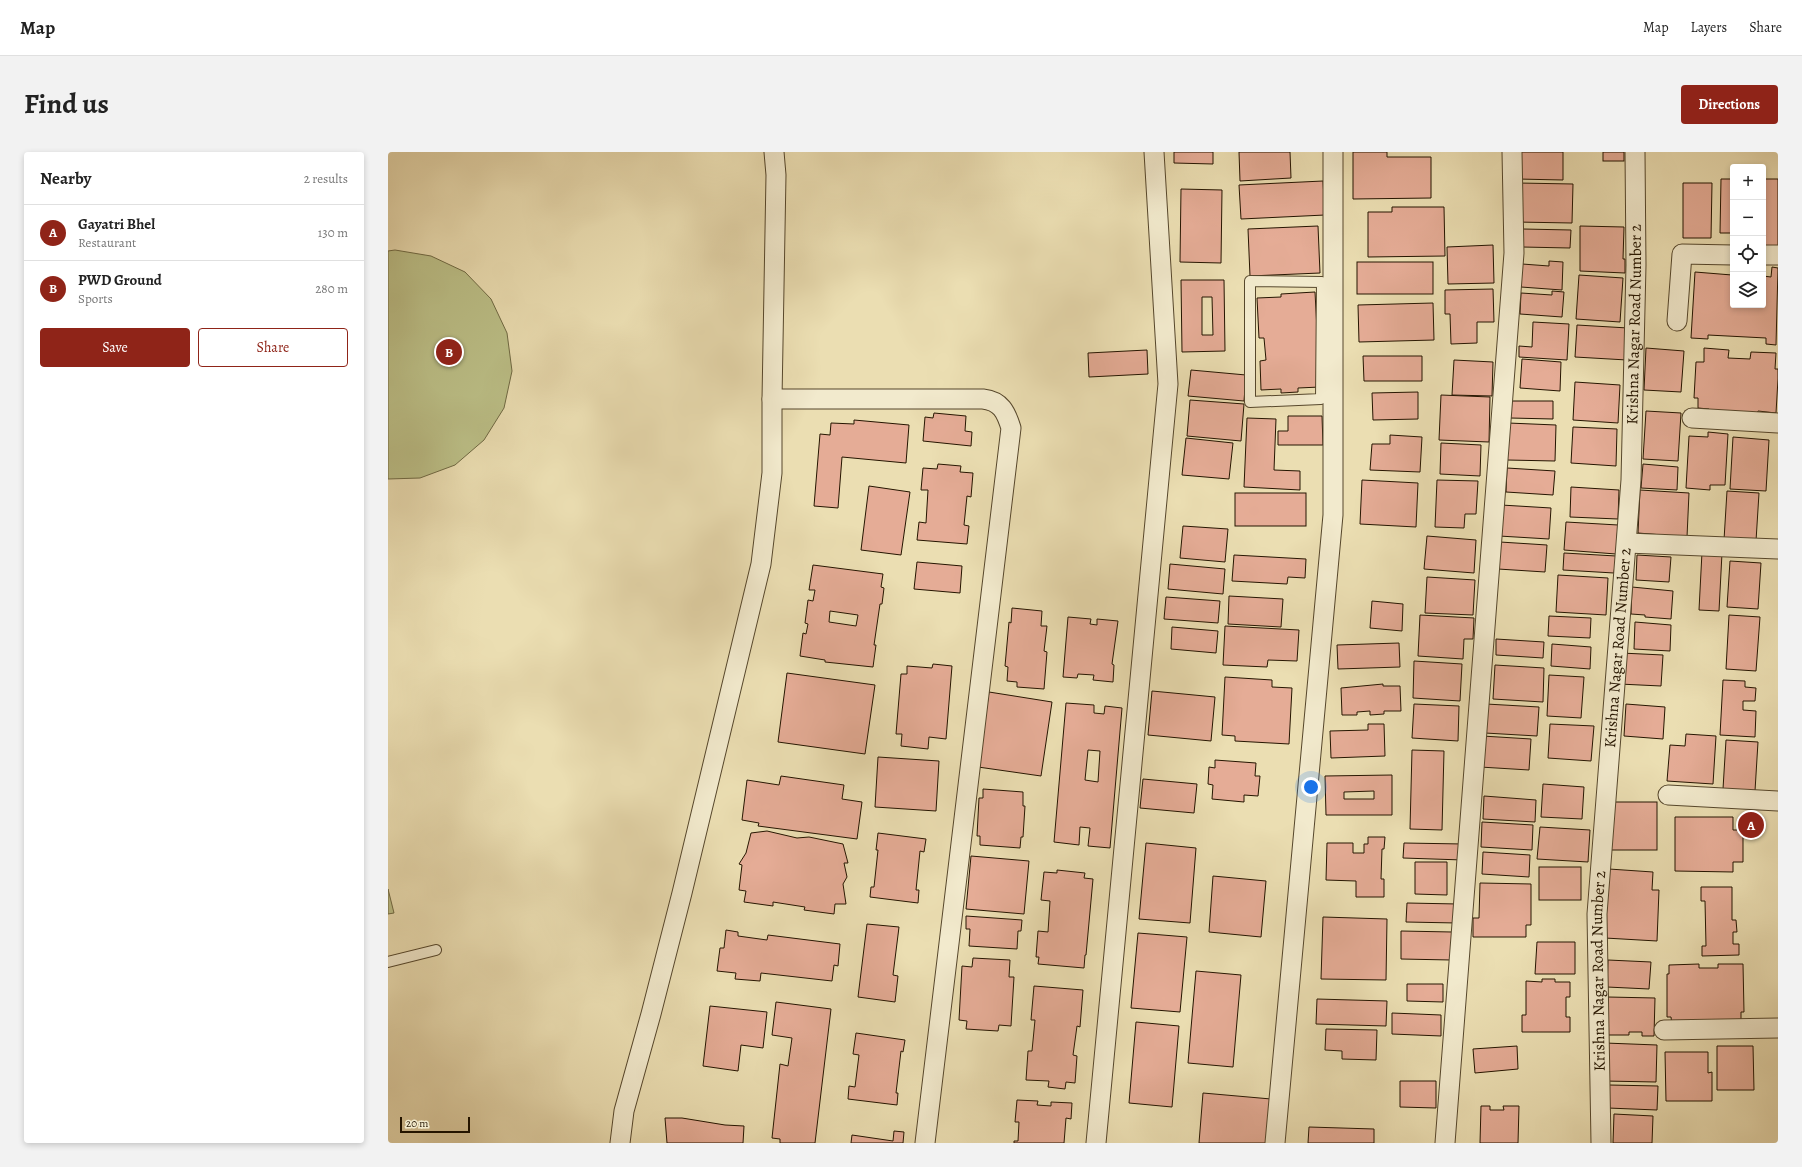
<!DOCTYPE html>
<html lang="en">
<head>
<meta charset="utf-8">
<style>
  :root { --surface:#fff; --page:#f2f2f2; --text:#222; --muted:#767676; --line:#e0e0e0; --accent:#8f2418 }
  body { margin:0; font-family:Alegreya,serif; background:var(--page); color:var(--text) }
  .controls { position:absolute; right:12px; top:12px; display:grid; overflow:hidden; border-radius:4px; box-shadow:0 2px 6px #0003 }
  .controls button { width:36px; height:36px; display:grid; place-items:center; padding:0; border:0; border-bottom:1px solid var(--line); background:var(--surface); color:var(--text); font:20px sans-serif }
  .scale { position:absolute; left:12px; bottom:10px; width:70px; box-sizing:border-box; padding-left:4px; border:2px solid #251500; border-top:0; font-size:11px; line-height:14px; white-space:nowrap; color:#251500; -webkit-text-stroke:3px #f2eacd; paint-order:stroke }
  .you { position:absolute; left:923px; top:635px; width:14px; height:14px; margin:-10px; border:3px solid #fff; border-radius:50%; background:#1a73e8; box-shadow:0 0 0 6px #1a73e833 }
  .badge { display:grid; place-items:center; width:26px; height:26px; border-radius:50%; background:var(--accent); color:#fff; font-size:13px; font-weight:700 }
  .pin { position:absolute; translate:-50% -50%; border:2px solid #fff; box-shadow:0 1px 4px #0006 }
  .list { margin:0; padding:0; list-style:none }
  h2 { display:flex; justify-content:space-between; align-items:center; height:52px; margin:0; padding:0 16px; font-size:17px }
  h2 small { font-size:13px; font-weight:400; color:var(--muted) }
  .list li { display:grid; grid-template-columns:26px 1fr auto; gap:12px; align-items:center; box-sizing:border-box; height:56px; padding:0 16px; border-top:1px solid var(--line) }
  .list b { display:block; font-size:15px; white-space:nowrap }
  .list p { margin:0; font-size:13px; white-space:nowrap; color:var(--muted) }
  .list em { font-size:13px; font-style:normal; color:var(--muted) }
  .actions { display:flex; gap:8px; padding:12px 16px }
  .actions a { flex:1; padding:9px 0; border:1px solid var(--accent); border-radius:4px; text-align:center; font-size:14px; color:var(--accent) }
  .actions .main { background:var(--accent); color:#fff }
  .icon { flex:none; width:22px; height:22px; fill:none; stroke:currentColor; stroke-width:2; stroke-linecap:round; stroke-linejoin:round }
  .map { position:relative; flex:none; width:1390px; height:991px; overflow:hidden; border-radius:4px }
  header { display:flex; align-items:center; gap:24px; box-sizing:border-box; height:56px; padding:0 20px; background:var(--surface); border-bottom:1px solid var(--line) }
  header strong { font-size:19px }
  nav { display:flex; gap:22px; margin-inline-start:auto; font-size:14px }
  .intro { display:flex; align-items:center; justify-content:space-between; box-sizing:border-box; height:96px; padding:0 24px }
  h1 { margin:0; font-size:28px }
  .button { padding:10px 18px; border-radius:4px; background:var(--accent); color:#fff; font-size:14px; font-weight:700 }
  main { display:flex; gap:24px; padding:0 24px }
  aside { flex:1; background:var(--surface); border-radius:4px; box-shadow:0 2px 6px #0003 }
  .map>svg:first-child { display:block }
  .green { fill:#bcc088; stroke:#706a44 }
  .building { fill:#e5ac96; stroke:#251500; fill-rule:evenodd }
  .lines { fill:none; stroke-linecap:round; stroke-linejoin:round }
  .lane-casing { stroke:#56472c; stroke-width:12 }
  .street-casing { stroke:#56472c; stroke-width:21 }
  .lane { stroke:#f2eacd; stroke-width:10 }
  .street { stroke:#f2eacd; stroke-width:19 }
  .labels { text-anchor:middle; dominant-baseline:central; stroke-width:3.5; stroke-linejoin:round; paint-order:stroke }
  .street-label { font-size:16px; fill:#251500; stroke:#f2eacd }
</style>
</head>
<body>
<header>
<strong>Map</strong>
<nav><a>Map</a><a>Layers</a><a>Share</a></nav>
</header>
<div class="intro"><h1>Find us</h1><a class="button">Directions</a></div>
<main>
<aside>
<h2>Nearby<small>2 results</small></h2>
<ul class="list">
<li><span class="badge">A</span><div><b>Gayatri Bhel</b><p>Restaurant</p></div><em>130 m</em></li>
<li><span class="badge">B</span><div><b>PWD Ground</b><p>Sports</p></div><em>280 m</em></li>
</ul>
<div class="actions"><a class="main">Save</a><a>Share</a></div>
</aside>
<div class="map">
<svg width="1390" height="991" viewBox="0 0 1390 991">
  <rect width="100%" height="100%" fill="#ebdeb2"/>
  <filter id="stains"><feTurbulence type="fractalNoise" baseFrequency=".005" numOctaves="4"/><feColorMatrix values="0 0 0 0 .2 0 0 0 0 .09 0 0 0 0 .02 0 0 0 .5 -.17"/></filter>
  <radialGradient id="worn" r=".72"><stop offset=".6" stop-color="#630" stop-opacity="0"/><stop offset="1" stop-color="#630" stop-opacity=".3"/></radialGradient>
  <!-- green -->
  <g class="green">
    <polygon points="7,98 43,104 77,120 103,147 119,181 124,219 116,256 96,288 67,313 32,326 0,327 0,99"/>
    <polygon points="0,737 6,761 0,762"/>
  </g>
  <!-- building -->
  <g class="building">
    <polygon points="786,0 825,0 825,12 786,11"/>
    <polygon points="851,0 902,0 903,26 852,29"/>
    <polygon points="965,0 999,0 999,5 1043,5 1043,46 965,47"/>
    <polygon points="1130,0 1175,0 1175,28 1129,27"/>
    <rect x="1215" y="0" width="21" height="9"/>
    <polygon points="1333,27 1345,27 1345,81 1332,81"/>
    <rect x="1375" y="27" width="15" height="71"/>
    <polygon points="935,29 937,63 853,67 851,33"/>
    <polygon points="1129,31 1185,32 1184,71 1128,70"/>
    <polygon points="1295,31 1324,31 1323,86 1295,86"/>
    <polygon points="793,37 834,38 833,111 792,110"/>
    <polygon points="1004,55 1056,55 1057,104 980,105 980,60 1004,60"/>
    <polygon points="930,74 932,121 862,124 860,77"/>
    <polygon points="1192,74 1236,75 1235,107 1237,107 1237,121 1192,119"/>
    <polygon points="1135,77 1183,78 1182,96 1134,95"/>
    <polygon points="1105,93 1106,131 1060,132 1059,95"/>
    <polygon points="1161,109 1175,110 1174,138 1133,135 1134,112 1161,114"/>
    <rect x="969" y="110" width="76" height="32"/>
    <polygon points="1384,115 1390,116 1388,193 1378,192 1378,186 1320,183 1320,187 1303,186 1307,120 1344,123 1345,153 1375,153 1375,124 1383,125"/>
    <polygon points="1191,123 1235,126 1232,170 1188,167"/>
    <path d="M793 128H836L837 199 794 200ZM814 145H824L825 183H814Z"/>
    <polygon points="1105,137 1106,170 1089,170 1089,191 1063,192 1062,162 1057,162 1057,138"/>
    <polygon points="1164,139 1176,140 1174,165 1132,162 1133,141 1164,143"/>
    <polygon points="927,140 932,235 910,236 910,240 893,241 893,237 873,238 872,209 878,208 876,186 871,186 869,146 893,145 893,142"/>
    <polygon points="1045,151 1046,188 971,190 970,153"/>
    <polygon points="1145,170 1181,172 1179,208 1131,205 1131,194 1144,195"/>
    <polygon points="1189,173 1240,176 1239,208 1187,205"/>
    <polygon points="1258,196 1296,199 1293,240 1256,238"/>
    <polygon points="1316,196 1341,198 1340,206 1362,207 1363,200 1388,201 1387,217 1390,217 1390,227 1388,261 1370,259 1369,262 1320,259 1321,257 1310,256 1310,246 1306,246 1308,210 1316,210"/>
    <polygon points="759,198 760,222 701,225 700,201"/>
    <polygon points="975,204 1034,204 1034,229 976,229"/>
    <polygon points="1134,207 1173,210 1172,239 1132,236"/>
    <polygon points="1066,208 1105,210 1104,244 1064,243"/>
    <polygon points="803,218 858,223 856,249 800,244"/>
    <polygon points="1187,230 1232,233 1230,271 1185,268"/>
    <polygon points="1030,240 1030,267 985,268 984,241"/>
    <polygon points="1053,243 1102,245 1101,290 1051,288"/>
    <polygon points="802,248 856,252 853,289 799,284"/>
    <polygon points="1122,249 1165,249 1165,267 1122,266"/>
    <polygon points="1258,259 1293,261 1290,309 1255,307"/>
    <polygon points="546,261 578,264 577,279 584,280 583,294 535,289 537,265 545,266"/>
    <polygon points="900,264 934,264 935,293 890,293 890,279 900,279"/>
    <polygon points="859,266 888,267 886,318 912,319 912,338 856,335"/>
    <polygon points="466,268 521,273 518,311 454,305 450,356 426,354 432,282 442,283 443,271 466,272"/>
    <polygon points="1120,271 1168,273 1167,309 1119,308"/>
    <polygon points="1185,275 1229,277 1228,314 1183,311"/>
    <polygon points="1320,280 1340,282 1337,333 1322,333 1322,338 1298,336 1301,284 1320,285"/>
    <polygon points="1002,283 1034,285 1032,320 982,318 984,292 1002,292"/>
    <polygon points="1345,285 1381,288 1378,339 1342,337"/>
    <polygon points="798,286 845,291 841,327 794,323"/>
    <polygon points="1053,291 1093,293 1092,324 1052,322"/>
    <polygon points="550,312 573,314 572,320 585,321 583,345 579,344 576,373 581,374 579,392 529,388 531,370 538,371 540,338 533,338 535,316 549,317"/>
    <polygon points="1255,312 1290,315 1289,338 1253,336"/>
    <polygon points="1119,316 1167,319 1165,343 1118,340"/>
    <polygon points="974,328 1030,331 1028,375 972,372"/>
    <polygon points="1049,328 1090,329 1088,362 1077,362 1076,376 1047,375"/>
    <polygon points="481,334 522,340 513,403 473,398"/>
    <polygon points="1183,335 1231,338 1230,367 1182,365"/>
    <polygon points="1252,338 1301,341 1299,385 1250,381"/>
    <polygon points="1339,339 1371,341 1368,389 1336,388"/>
    <rect x="847" y="341" width="71" height="33"/>
    <polygon points="1113,353 1163,356 1161,387 1111,384"/>
    <polygon points="1178,370 1230,373 1228,402 1176,398"/>
    <polygon points="795,374 840,377 837,410 792,406"/>
    <polygon points="1039,384 1088,388 1086,421 1036,417"/>
    <polygon points="1112,390 1159,393 1157,420 1110,417"/>
    <polygon points="1314,400 1334,401 1331,459 1311,458"/>
    <polygon points="1176,401 1228,404 1226,421 1175,418"/>
    <polygon points="846,403 918,407 917,426 900,425 899,432 844,429"/>
    <polygon points="1249,403 1283,405 1281,430 1248,428"/>
    <polygon points="1342,409 1373,411 1370,457 1339,455"/>
    <polygon points="529,410 574,414 572,441 526,437"/>
    <polygon points="782,412 837,417 835,442 780,437"/>
    <path d="M425 413 495 422 493 435 496 436 494 452H492L486 493H488L485 515 437 510V508L412 504 415 481 418 482 420 472 417 471 420 448 425 449 427 438H421ZM442 459 470 463 468 474 441 470Z"/>
    <polygon points="1170,423 1220,426 1218,463 1168,460"/>
    <polygon points="1039,425 1087,428 1085,463 1037,461"/>
    <polygon points="1244,435 1285,439 1283,467 1257,465 1257,463 1243,462"/>
    <polygon points="841,444 895,447 893,475 840,472"/>
    <polygon points="778,445 832,449 830,471 776,467"/>
    <polygon points="984,449 1015,452 1014,479 982,476"/>
    <polygon points="624,456 654,459 653,474 659,474 656,499 659,500 656,537 629,535 629,530 619,529 620,515 617,514 621,470 623,471"/>
    <polygon points="1032,463 1086,466 1085,487 1076,487 1075,507 1030,504"/>
    <polygon points="1341,463 1372,465 1368,519 1338,517"/>
    <polygon points="1161,464 1203,466 1202,486 1160,484"/>
    <polygon points="680,465 703,467 702,472 709,473 709,467 730,469 724,512 726,513 725,530 705,528 706,523 690,522 689,526 675,525"/>
    <polygon points="1247,470 1283,473 1282,499 1246,497"/>
    <polygon points="837,474 911,478 909,509 880,508 879,515 835,513"/>
    <polygon points="784,475 830,479 828,501 783,497"/>
    <polygon points="1108,487 1156,490 1155,506 1108,503"/>
    <polygon points="1011,491 1012,515 950,517 949,493"/>
    <polygon points="1164,492 1203,495 1202,517 1163,514"/>
    <polygon points="1233,501 1275,503 1273,534 1231,532"/>
    <polygon points="1026,509 1074,512 1072,549 1025,546"/>
    <polygon points="545,512 564,514 558,587 541,585 540,597 513,594 514,582 508,582 513,522 519,522 519,514 544,516"/>
    <polygon points="1107,513 1156,516 1155,550 1105,547"/>
    <polygon points="399,521 487,533 477,602 390,590"/>
    <polygon points="1161,523 1196,525 1193,566 1159,564"/>
    <polygon points="837,525 884,528 884,535 904,536 901,592 847,589 847,584 834,583"/>
    <polygon points="1335,528 1357,529 1357,535 1368,536 1367,549 1355,549 1355,558 1368,559 1367,585 1332,583"/>
    <polygon points="995,532 995,534 1012,534 1013,559 996,559 996,562 982,563 982,559 969,560 969,563 954,563 953,536"/>
    <polygon points="764,539 827,545 823,589 760,583"/>
    <polygon points="601,540 664,550 653,624 590,615"/>
    <path d="M678 551 706 553V561L716 562 717 554 734 556 722 696 700 694 702 676 692 675 691 693 666 690ZM700 598 712 599 710 630 697 628Z"/>
    <polygon points="1026,552 1071,554 1070,589 1024,586"/>
    <polygon points="1098,552 1151,555 1149,584 1097,581"/>
    <polygon points="1238,552 1277,555 1275,587 1236,584"/>
    <polygon points="980,572 996,572 997,604 943,606 942,579 980,578"/>
    <polygon points="1162,572 1206,574 1203,609 1160,606"/>
    <polygon points="1298,582 1328,584 1325,632 1279,629 1282,593 1297,594"/>
    <polygon points="1094,584 1143,587 1141,618 1092,615"/>
    <polygon points="1338,588 1370,590 1367,639 1335,637"/>
    <polygon points="1024,598 1056,599 1054,678 1022,677"/>
    <polygon points="490,605 551,609 548,659 487,655"/>
    <polygon points="827,608 868,611 867,624 872,624 870,644 856,643 856,650 824,647 825,633 820,632 821,615 827,616"/>
    <path d="M1004 623V663H938L937 624ZM986 639V647H956V640Z"/>
    <polygon points="393,624 456,633 454,647 474,650 469,687 370,674 371,671 354,668 359,628 391,633"/>
    <polygon points="755,627 809,632 806,661 752,656"/>
    <polygon points="1155,632 1196,635 1194,667 1153,665"/>
    <polygon points="595,637 635,640 635,654 637,654 635,685 633,685 632,696 592,693 592,684 589,684 591,646 595,646"/>
    <polygon points="1096,644 1148,648 1147,670 1095,667"/>
    <rect x="1223" y="650" width="46" height="48"/>
    <polygon points="1287,665 1345,665 1345,678 1355,678 1355,710 1345,710 1345,720 1287,719"/>
    <polygon points="1094,670 1145,673 1144,698 1093,695"/>
    <polygon points="1152,675 1202,678 1200,710 1149,707"/>
    <polygon points="379,679 409,686 421,685 455,692 460,711 456,711 459,725 455,732 458,752 447,752 446,762 416,758 417,755 385,750 385,754 356,750 358,739 351,738 354,713 351,712 358,701 363,681"/>
    <polygon points="490,681 538,687 536,700 532,699 528,738 531,738 530,751 482,745 483,735 486,735 490,698 488,698"/>
    <polygon points="980,685 997,685 996,697 994,697 993,727 996,727 996,745 968,745 968,729 938,728 939,691 965,691 965,701 976,701 976,692 980,692"/>
    <polygon points="758,691 808,696 802,771 751,767"/>
    <polygon points="1016,691 1075,692 1075,708 1015,706"/>
    <polygon points="1095,700 1142,703 1141,725 1094,722"/>
    <polygon points="583,704 641,709 636,762 578,757"/>
    <polygon points="1027,710 1059,710 1059,743 1027,742"/>
    <rect x="1151" y="715" width="42" height="33"/>
    <polygon points="1221,717 1265,720 1264,738 1271,738 1269,789 1217,786"/>
    <polygon points="669,718 697,721 696,726 705,727 698,803 697,803 696,816 650,812 651,805 648,805 650,779 660,780 662,749 653,748 656,720 669,721"/>
    <polygon points="825,724 878,729 873,785 821,780"/>
    <polygon points="1092,731 1143,732 1143,773 1138,773 1138,785 1085,785 1085,766 1091,766"/>
    <polygon points="1313,735 1344,735 1344,768 1348,768 1349,780 1345,780 1345,792 1351,792 1351,803 1314,804 1314,794 1318,794 1317,749 1313,749"/>
    <polygon points="1019,751 1070,752 1069,771 1018,770"/>
    <polygon points="578,764 634,768 633,779 630,779 629,797 581,794 582,777 578,777"/>
    <polygon points="935,765 999,767 998,828 933,827"/>
    <polygon points="479,772 511,775 505,823 510,824 507,850 470,845"/>
    <polygon points="338,778 350,780 350,784 379,788 380,783 452,792 450,814 446,813 444,829 373,821 372,829 347,827 348,821 329,819 332,796 336,796"/>
    <polygon points="1013,779 1064,780 1063,808 1013,807"/>
    <polygon points="750,781 799,785 792,860 743,856"/>
    <polygon points="1149,790 1187,790 1187,822 1147,822"/>
    <polygon points="585,806 622,808 621,825 626,825 623,874 611,873 610,879 578,877 579,869 571,868 574,814 584,815"/>
    <polygon points="1220,808 1263,810 1261,837 1219,835"/>
    <polygon points="1311,812 1311,816 1330,816 1330,812 1355,812 1356,860 1353,860 1353,872 1284,873 1283,865 1279,865 1279,822 1281,822 1281,813"/>
    <polygon points="808,819 853,823 845,915 800,911"/>
    <polygon points="1154,827 1167,827 1167,830 1182,830 1182,845 1178,845 1178,865 1182,865 1182,880 1134,880 1134,863 1138,863 1138,829 1154,830"/>
    <polygon points="1019,832 1055,832 1055,850 1019,849"/>
    <polygon points="646,834 695,838 692,875 689,874 685,903 689,904 687,931 678,930 677,937 660,935 661,929 638,928 640,899 644,899 647,868 643,868"/>
    <polygon points="1220,845 1267,846 1266,884 1254,884 1254,880 1241,880 1241,883 1219,883"/>
    <polygon points="929,847 999,849 998,874 928,872"/>
    <polygon points="388,850 443,857 427,991 392,991 392,987 384,986 392,912 400,914 404,886 384,883"/>
    <polygon points="322,854 379,860 375,896 353,893 350,919 315,914"/>
    <polygon points="1004,861 1053,863 1053,884 1004,882"/>
    <polygon points="748,870 791,874 784,955 741,951"/>
    <polygon points="938,877 989,878 988,908 954,907 954,899 937,898"/>
    <polygon points="468,881 517,888 515,900 513,899 508,941 510,941 509,953 460,947 461,934 467,935 471,903 465,902"/>
    <polygon points="1217,891 1269,893 1268,930 1216,929"/>
    <polygon points="1129,894 1130,917 1087,921 1085,897"/>
    <polygon points="1329,894 1365,894 1366,938 1329,938"/>
    <polygon points="1277,900 1320,900 1320,921 1324,920 1324,949 1278,949"/>
    <polygon points="1012,929 1048,929 1048,956 1012,955"/>
    <polygon points="1221,933 1270,934 1269,958 1220,956"/>
    <polygon points="815,941 883,947 880,991 811,991"/>
    <polygon points="629,948 650,949 649,953 663,954 663,950 684,951 683,967 678,966 676,991 626,991 626,989 630,989 631,970 627,970"/>
    <polygon points="1093,954 1102,954 1102,958 1116,958 1115,954 1131,954 1130,991 1092,991"/>
    <polygon points="1226,962 1265,964 1264,991 1225,991"/>
    <polygon points="277,966 294,966 337,973 356,974 355,991 279,991"/>
    <polygon points="921,975 986,977 986,991 920,991"/>
    <polygon points="506,979 516,980 515,991 463,991 464,983 505,989"/>
  </g>
  <g class="lines">
    <!-- lane casing -->
    <g class="lane-casing">
      <g id="lane">
        <polygon points="862,129 934,130 933,247 862,250"/>
        <polyline points="0,810 48,798"/>
      </g>
    </g>
    <!-- street casing -->
    <g class="street-casing">
      <g id="street">
        <polyline points="1375,103 1390,103"/>
        <polyline points="1289,169 1294,102 1345,103"/>
        <path d="M384 247H595C613 249 618 260 623 276L537 991"/>
        <polyline points="1304,266 1390,271"/>
        <polyline points="1239,391 1390,397"/>
        <polyline points="1280,643 1390,649"/>
        <polyline points="1276,878 1390,876"/>
        <polyline points="232,991 236,959 263,862 294,741 373,412 384,321 384,247 388,23 386,0"/>
        <polyline points="708,991 780,232 766,0"/>
        <polyline points="887,991 945,363 945,0"/>
        <polyline points="1057,991 1126,101 1124,0"/>
        <path id="s1" d="M1213 991 1209 762 1243 328 1248 113 1247 0"/>
      </g>
    </g>
    <!-- lane -->
    <use href="#lane" class="lane"/>
    <!-- street -->
    <use href="#street" class="street"/>
  </g>
  <g class="labels">
    <!-- street labels -->
    <g class="street-label">
      <text stroke="none"><textPath href="#s1" startOffset="820">Krishna Nagar Road Number 2</textPath></text>
      <text stroke="none"><textPath href="#s1" startOffset="496">Krishna Nagar Road Number 2</textPath></text>
      <text stroke="none"><textPath href="#s1" startOffset="172">Krishna Nagar Road Number 2</textPath></text>
    </g>
  </g>
  <rect width="100%" height="100%" filter="url(#stains)"/>
  <rect width="100%" height="100%" fill="url(#worn)"/>
</svg>
<div class="controls">
<button>+</button>
<button>−</button>
<button><svg class="icon" aria-label="locate" viewBox="0 0 24 24"><circle cx="12" cy="12" r="6"/><path d="M12 2v4M12 18v4M2 12h4M18 12h4"/></svg></button>
<button><svg class="icon" aria-label="layers" viewBox="0 0 24 24"><path d="M12 4l9 5-9 5-9-5zM3 14l9 5 9-5"/></svg></button>
</div>
<div class="scale">20 m</div>
<div class="you"></div>
<div class="pin badge" style="left:1363px;top:673px">A</div>
<div class="pin badge" style="left:61px;top:200px">B</div>
</div>
</main>
</body>
</html>
